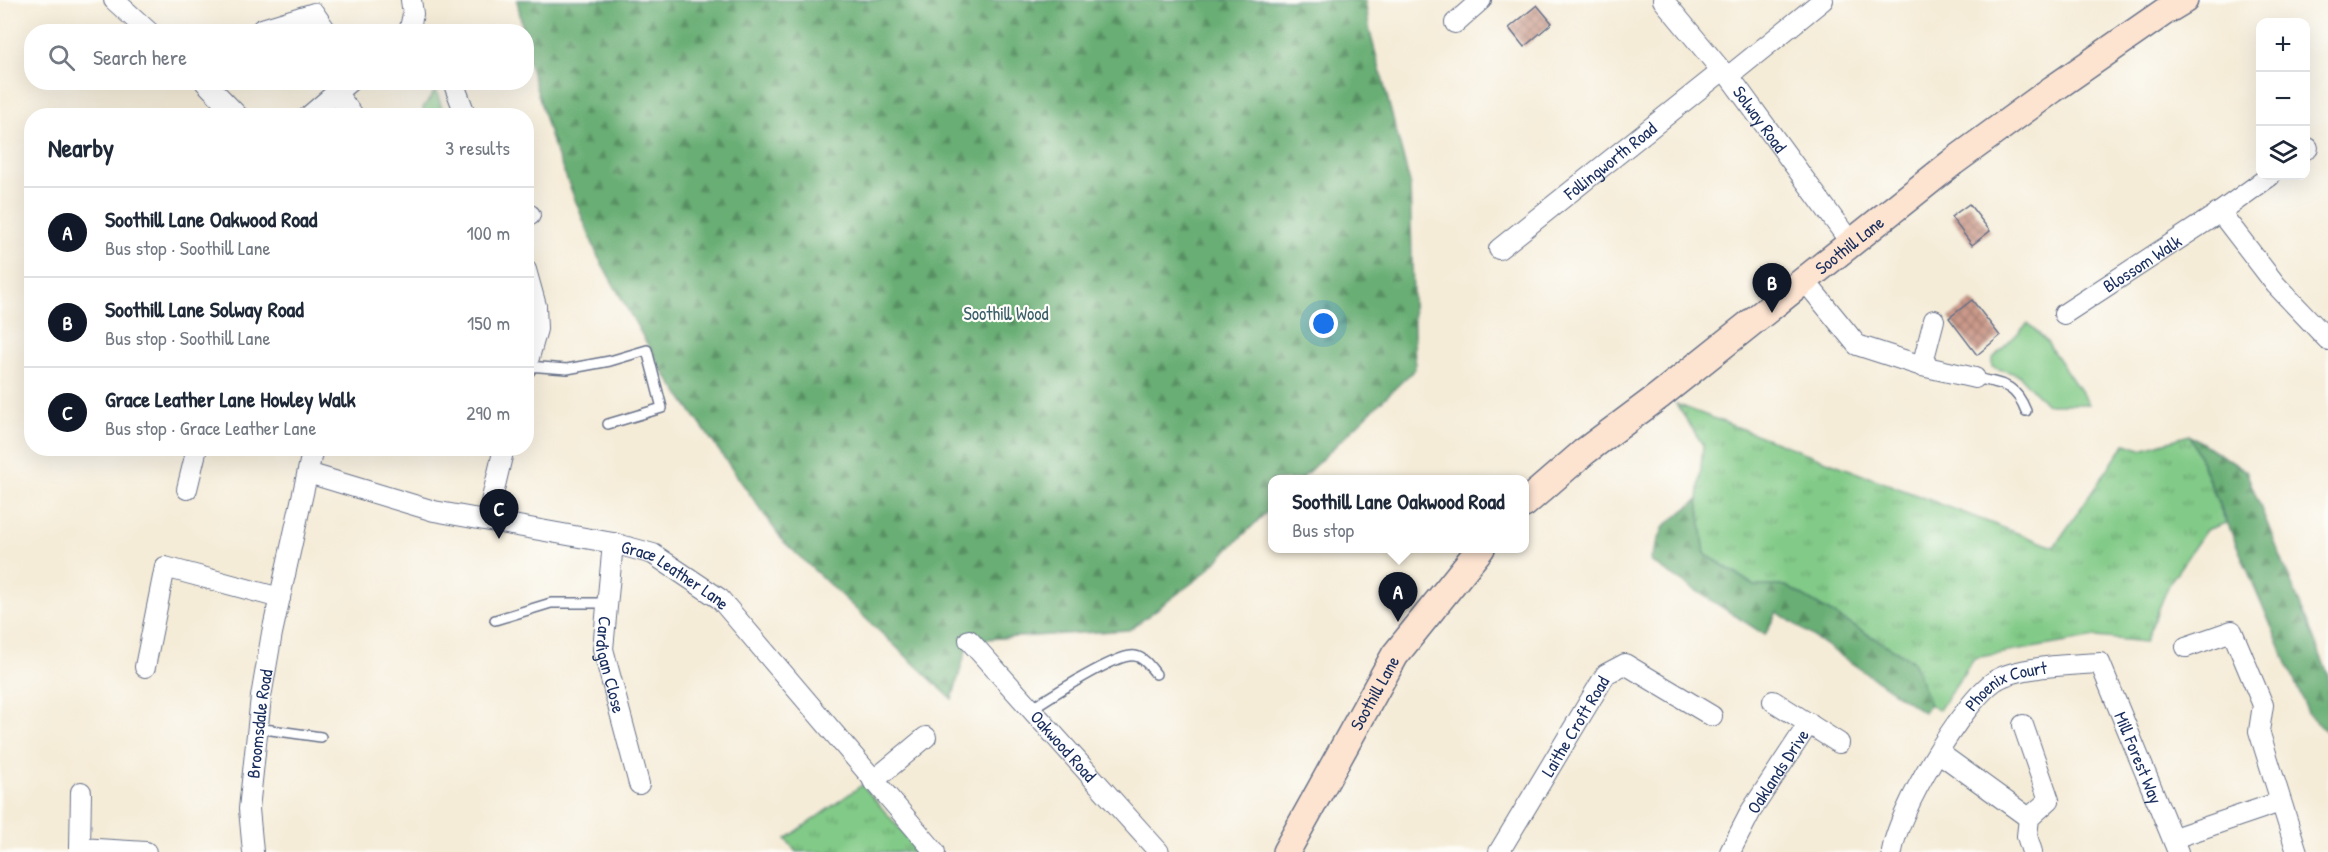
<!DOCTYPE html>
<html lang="en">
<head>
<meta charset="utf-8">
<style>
  :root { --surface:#fff; --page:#f2f2f3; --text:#1f2937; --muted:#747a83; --line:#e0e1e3; --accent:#111827 }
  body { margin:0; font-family:"Patrick Hand",sans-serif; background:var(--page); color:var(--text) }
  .controls { position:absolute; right:18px; top:18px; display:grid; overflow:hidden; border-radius:12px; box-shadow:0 6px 24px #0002 }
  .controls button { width:54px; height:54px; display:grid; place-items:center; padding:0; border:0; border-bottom:2px solid var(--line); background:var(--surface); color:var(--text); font:30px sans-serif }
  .you { position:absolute; left:1324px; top:324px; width:21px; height:21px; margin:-15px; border:4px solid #fff; border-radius:50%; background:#1a73e8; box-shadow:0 0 0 9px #1a73e833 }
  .badge { display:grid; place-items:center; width:39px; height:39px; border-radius:50%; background:var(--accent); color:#fff; font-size:20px; font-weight:700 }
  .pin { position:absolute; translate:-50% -50px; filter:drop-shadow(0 2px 3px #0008) }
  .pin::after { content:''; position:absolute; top:32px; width:21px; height:18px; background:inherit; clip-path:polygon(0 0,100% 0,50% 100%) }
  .popup { position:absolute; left:1268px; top:475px; width:261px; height:78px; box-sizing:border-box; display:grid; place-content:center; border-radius:12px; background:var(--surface); filter:drop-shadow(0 2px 4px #0005); font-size:20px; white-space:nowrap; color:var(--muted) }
  .popup b { font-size:22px; color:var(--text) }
  .popup::after { content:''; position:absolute; left:50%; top:100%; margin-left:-12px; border:12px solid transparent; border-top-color:var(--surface) }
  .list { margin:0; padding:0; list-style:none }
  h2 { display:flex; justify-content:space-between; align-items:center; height:78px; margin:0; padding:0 24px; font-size:26px }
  h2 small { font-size:20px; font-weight:400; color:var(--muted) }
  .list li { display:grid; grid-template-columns:39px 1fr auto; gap:18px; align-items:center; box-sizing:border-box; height:90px; padding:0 24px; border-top:2px solid var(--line) }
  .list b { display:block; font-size:22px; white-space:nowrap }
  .list p { margin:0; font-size:20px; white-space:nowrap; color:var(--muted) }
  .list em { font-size:20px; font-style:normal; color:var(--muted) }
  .icon { flex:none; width:33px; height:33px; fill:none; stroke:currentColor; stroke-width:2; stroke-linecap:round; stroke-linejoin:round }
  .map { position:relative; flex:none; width:2328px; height:852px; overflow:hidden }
  .search { position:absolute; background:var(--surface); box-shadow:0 6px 24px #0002; left:24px; top:24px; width:510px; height:66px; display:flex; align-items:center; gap:15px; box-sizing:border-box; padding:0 21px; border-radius:24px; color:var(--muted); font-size:22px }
  .panel { position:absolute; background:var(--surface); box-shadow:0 6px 24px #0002; left:24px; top:108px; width:510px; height:348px; border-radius:24px }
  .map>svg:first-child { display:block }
  .grass { fill:url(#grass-tufts); stroke:#4e7c72; stroke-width:1.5 }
  .forest { fill:url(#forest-firs); stroke:#426e69; stroke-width:1.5 }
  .green { fill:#82ca87; stroke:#4e7c72; stroke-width:1.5 }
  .building { fill:url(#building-cross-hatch) }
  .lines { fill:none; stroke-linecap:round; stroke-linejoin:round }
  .service-casing { stroke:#677189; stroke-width:12 }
  .minor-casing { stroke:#677189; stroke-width:22 }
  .secondary-casing { stroke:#677189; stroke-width:30 }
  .service { stroke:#fff; stroke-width:9 }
  .minor { stroke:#fff; stroke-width:20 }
  .secondary { stroke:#fde4d1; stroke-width:27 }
  .labels { text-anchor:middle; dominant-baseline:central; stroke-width:4.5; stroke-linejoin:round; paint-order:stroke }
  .street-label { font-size:18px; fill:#1b2f5e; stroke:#fdfcf7 }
  .park-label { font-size:18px; fill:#3a5e6a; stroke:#fdfcf7 }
</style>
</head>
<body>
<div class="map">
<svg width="2328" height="852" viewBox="0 0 2328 852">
  <defs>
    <pattern id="grass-tufts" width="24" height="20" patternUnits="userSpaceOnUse" patternTransform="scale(1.5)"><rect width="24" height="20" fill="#82ca87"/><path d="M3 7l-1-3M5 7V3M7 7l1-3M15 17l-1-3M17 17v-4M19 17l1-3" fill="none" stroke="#6aa472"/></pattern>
    <pattern id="forest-firs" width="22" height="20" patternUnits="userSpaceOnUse" patternTransform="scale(1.5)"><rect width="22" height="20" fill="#69ae74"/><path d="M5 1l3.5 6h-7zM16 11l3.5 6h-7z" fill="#568e62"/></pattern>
    <pattern id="building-cross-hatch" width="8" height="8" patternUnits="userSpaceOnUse" patternTransform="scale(1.5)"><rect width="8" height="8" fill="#cb9a8a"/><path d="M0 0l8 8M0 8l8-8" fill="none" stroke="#a47e74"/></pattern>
  </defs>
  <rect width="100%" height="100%" fill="#fdfcf7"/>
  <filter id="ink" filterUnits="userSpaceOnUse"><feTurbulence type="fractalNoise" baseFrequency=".0167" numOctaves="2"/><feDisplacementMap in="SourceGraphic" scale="12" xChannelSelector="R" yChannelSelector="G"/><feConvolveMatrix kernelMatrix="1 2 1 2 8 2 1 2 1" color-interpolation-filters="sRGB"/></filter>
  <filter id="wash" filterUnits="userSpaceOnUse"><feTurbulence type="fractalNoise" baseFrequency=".008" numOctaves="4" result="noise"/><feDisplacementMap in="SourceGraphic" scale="24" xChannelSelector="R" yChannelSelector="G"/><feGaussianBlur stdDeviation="1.35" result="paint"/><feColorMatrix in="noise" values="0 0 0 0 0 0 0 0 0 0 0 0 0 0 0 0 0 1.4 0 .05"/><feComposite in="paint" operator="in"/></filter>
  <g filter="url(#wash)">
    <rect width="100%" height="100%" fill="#f5ecd8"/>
    <!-- grass -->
    <g class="grass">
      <polygon points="1676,404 2054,547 2125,444 2141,449 2190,435 2226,523 2206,530 2170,582 2145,642 2096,637 1974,658 1939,710 1930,705 1913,661 1786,586 1755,586 1705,554 1698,500 1703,445"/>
      <polygon points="862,785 920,852 796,852 786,839"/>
    </g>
    <!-- forest -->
    <g class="forest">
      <polygon points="517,0 1365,0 1370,32 1410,183 1415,369 1301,479 1272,480 1272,507 1200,577 1129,630 969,640 952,699 783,541 662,370 598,257 552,142 528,60 526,32 523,31"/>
      <polygon points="2190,435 2246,471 2328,674 2328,733 2309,715"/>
      <polygon points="1698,500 1705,554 1755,586 1786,586 1913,661 1930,705 1923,712 1777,612 1765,635 1650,561 1664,526"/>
    </g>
    <!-- green -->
    <g class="green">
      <polygon points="436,90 444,115 424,115 423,108"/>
      <polygon points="2028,323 2046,341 2089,404 2046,404 2019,375 1992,367 1992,359"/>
    </g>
    <g id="blocks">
      <!-- building -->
      <g class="building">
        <polygon points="1537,5 1552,23 1524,47 1509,28"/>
        <polygon points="1969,204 1990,231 1972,245 1951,217"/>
        <polygon points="1972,300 2000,336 1977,355 1949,318"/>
      </g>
    </g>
  </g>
  <g filter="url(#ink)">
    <use href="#blocks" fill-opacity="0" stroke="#677189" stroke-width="1.5"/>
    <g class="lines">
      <!-- service casing -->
      <g class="service-casing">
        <g id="service">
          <polyline points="527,366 567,369 610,361 647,350 662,408 608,424"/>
          <path d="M1975 378C2002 384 2015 383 2026 411"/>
          <polyline points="495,620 551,603 608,603"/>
          <path d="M1031 709C1048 698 1118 652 1135 656 1144 657 1151 668 1156 674"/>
          <polyline points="257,728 321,737"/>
        </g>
      </g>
      <!-- minor casing -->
      <g class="minor-casing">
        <g id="minor">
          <polyline points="114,0 149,32"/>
          <polyline points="411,0 413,14 410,28 414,32"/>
          <path id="s1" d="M1663 0 1722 71 1729 76 1851 243"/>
          <polyline points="1455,23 1481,0"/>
          <polyline points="262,29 314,13 327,32"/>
          <polyline points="1729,76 1823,0"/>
          <polyline points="205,82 238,116"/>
          <polyline points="453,82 466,116"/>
          <polyline points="336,93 354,116"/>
          <polyline points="309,116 349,82"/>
          <polyline points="2306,149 2308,148"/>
          <polyline points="2270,176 2220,212 2276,285 2328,340"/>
          <polyline points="526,216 530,215"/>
          <path id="s2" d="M1499 249 1722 71"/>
          <polyline points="526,270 536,306 537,329 526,368"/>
          <polyline points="1805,281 1857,345 1922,366 1975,378"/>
          <path id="s3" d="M2064 314 2220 212"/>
          <polyline points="1922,366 1934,320"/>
          <path id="s4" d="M308 473 434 511 613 543 653 554 720 599 935 852"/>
          <polyline points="187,489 197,448"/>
          <polyline points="487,519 504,448"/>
          <path id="s5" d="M613 543 603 649 639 784"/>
          <path id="s6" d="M969 640 1159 852"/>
          <polyline points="2186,647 2232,631 2263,705 2259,731 2297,852"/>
          <polyline points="145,667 165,567 280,598"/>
          <polyline points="1773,701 1839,743"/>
          <polyline points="2023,725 2049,800 2029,818 2027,836 2032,852"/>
          <polyline points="1938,752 2029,818"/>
          <polyline points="873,781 926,737"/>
          <polyline points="2174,838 2280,802"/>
          <polyline points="80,848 81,792"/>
          <polyline points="80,852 80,848 146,852"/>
          <path id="s7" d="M253 852 249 809 261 697 272 633 313 448"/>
          <path id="s8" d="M1499 852 1606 674 1625 664 1712 716"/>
          <path id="s9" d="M1730 852 1751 811 1809 723"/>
          <path id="s10" d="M1892 852C1897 813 1962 702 1996 680 2019 666 2072 665 2100 663L2178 852"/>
        </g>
      </g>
      <!-- secondary casing -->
      <g class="secondary-casing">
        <g id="secondary">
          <path id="s11" d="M1524 504 1584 452 1659 396 1953 162 2053 89 2164 12 2184 0"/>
          <path id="s12" d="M1286 852 1395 655 1481 548"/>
        </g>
      </g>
      <!-- service -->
      <use href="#service" class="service"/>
      <!-- minor -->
      <use href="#minor" class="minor"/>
      <!-- secondary -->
      <use href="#secondary" class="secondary"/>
    </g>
  </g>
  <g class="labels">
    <!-- street labels -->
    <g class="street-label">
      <text stroke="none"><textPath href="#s1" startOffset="154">Solway Road</textPath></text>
      <text stroke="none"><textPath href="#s2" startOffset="142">Follingworth Road</textPath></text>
      <text stroke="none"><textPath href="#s11" startOffset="416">Soothill Lane</textPath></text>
      <text stroke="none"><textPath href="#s3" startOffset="93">Blossom Walk</textPath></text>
      <text stroke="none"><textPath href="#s4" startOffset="384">Grace Leather Lane</textPath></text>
      <text stroke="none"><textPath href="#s5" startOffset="123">Cardigan Close</textPath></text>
      <text stroke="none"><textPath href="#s10" startOffset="210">Phoenix Court</textPath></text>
      <text stroke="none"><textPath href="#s12" startOffset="182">Soothill Lane</textPath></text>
      <text stroke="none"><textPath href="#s7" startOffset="129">Broomsdale Road</textPath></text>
      <text stroke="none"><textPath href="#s8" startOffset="147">Laithe Croft Road</textPath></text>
      <text stroke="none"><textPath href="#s6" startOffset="142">Oakwood Road</textPath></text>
      <text stroke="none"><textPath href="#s10" startOffset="412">Mill Forest Way</textPath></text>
      <text stroke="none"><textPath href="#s9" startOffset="94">Oaklands Drive</textPath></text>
    </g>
    <!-- park labels -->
    <g class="park-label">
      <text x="1006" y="313">Soothill Wood</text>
    </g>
  </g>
</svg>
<div class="controls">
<button>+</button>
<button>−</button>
<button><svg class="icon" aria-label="layers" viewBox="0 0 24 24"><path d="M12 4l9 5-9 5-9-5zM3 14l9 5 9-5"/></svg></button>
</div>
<div class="you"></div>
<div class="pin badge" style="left:1398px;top:622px">A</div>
<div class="popup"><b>Soothill Lane Oakwood Road</b>Bus stop</div>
<div class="pin badge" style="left:1772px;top:313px">B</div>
<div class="pin badge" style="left:499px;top:539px">C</div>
<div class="search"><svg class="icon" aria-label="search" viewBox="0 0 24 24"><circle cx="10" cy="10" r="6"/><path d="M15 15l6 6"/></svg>Search here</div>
<section class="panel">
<h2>Nearby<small>3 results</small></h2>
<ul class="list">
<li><span class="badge">A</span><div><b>Soothill Lane Oakwood Road</b><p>Bus stop · Soothill Lane</p></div><em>100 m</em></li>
<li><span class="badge">B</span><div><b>Soothill Lane Solway Road</b><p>Bus stop · Soothill Lane</p></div><em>150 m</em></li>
<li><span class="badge">C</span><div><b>Grace Leather Lane Howley Walk</b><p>Bus stop · Grace Leather Lane</p></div><em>290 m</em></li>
</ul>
</section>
</div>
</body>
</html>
